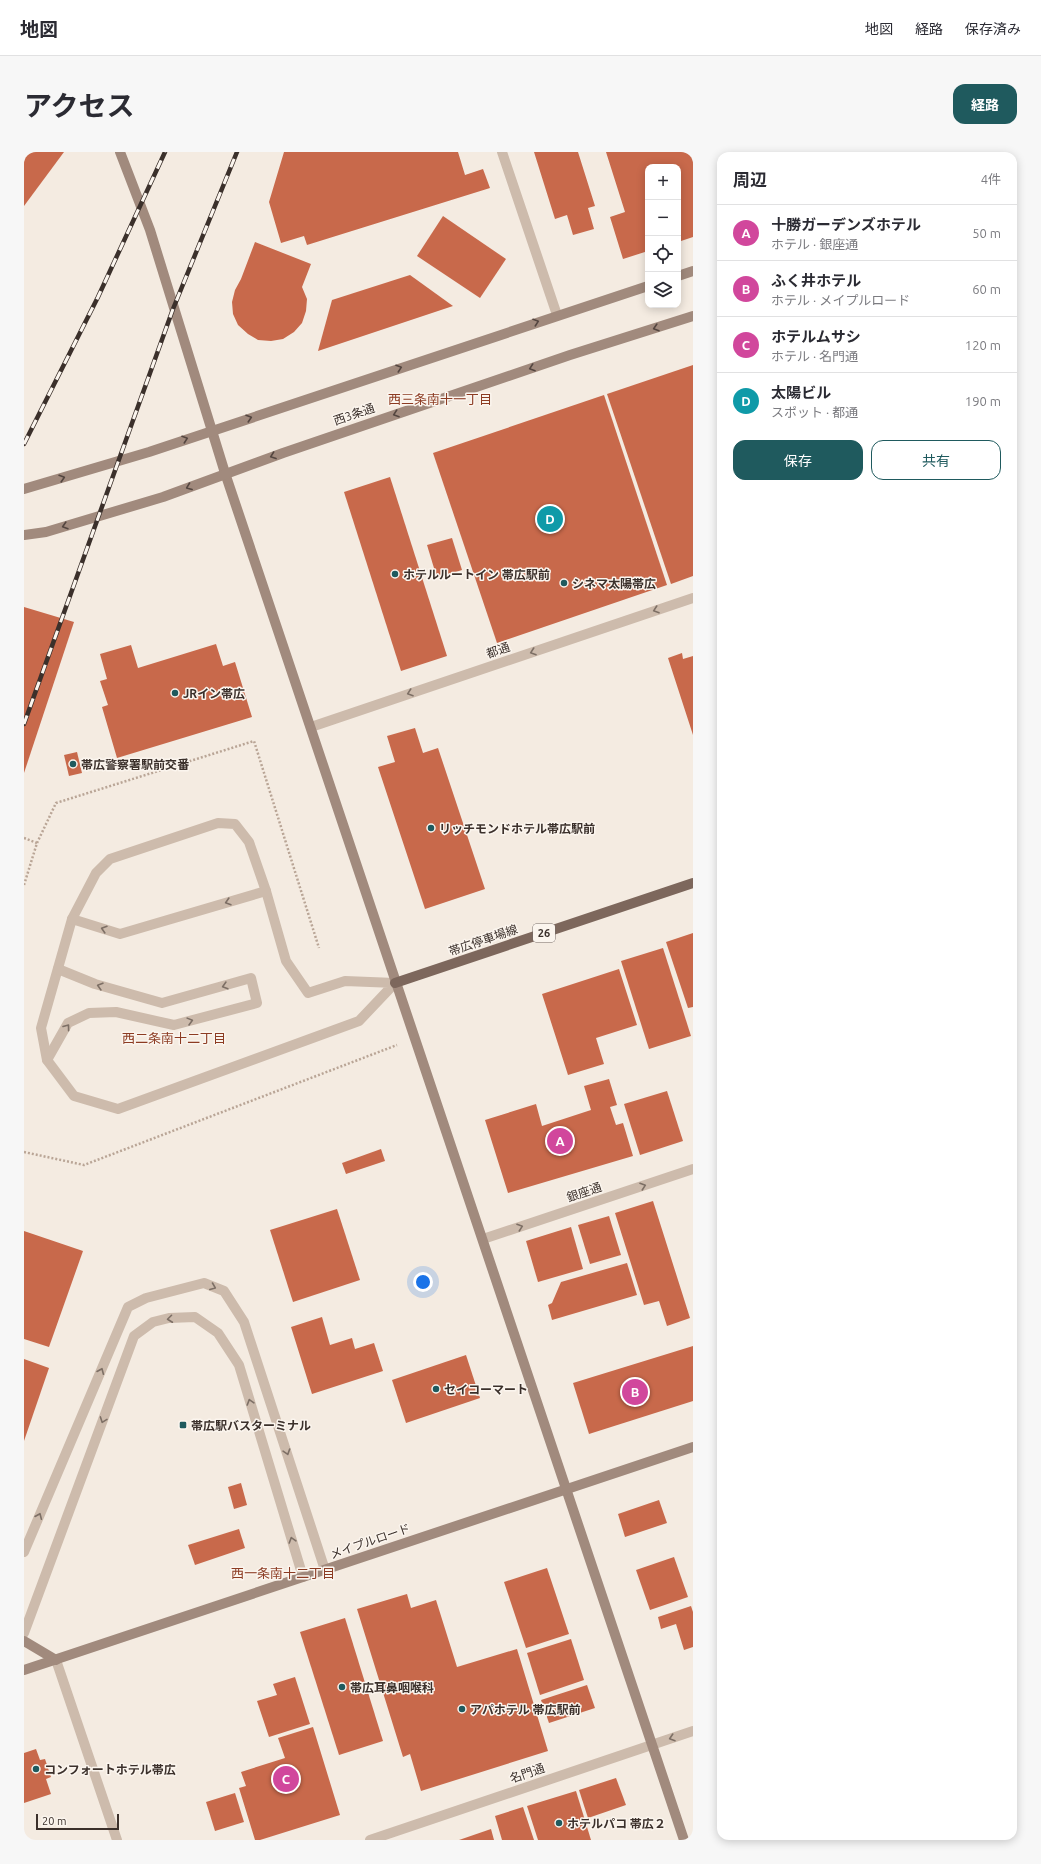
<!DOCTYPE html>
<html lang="ja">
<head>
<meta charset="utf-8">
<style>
  :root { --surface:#fff; --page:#f7f7f7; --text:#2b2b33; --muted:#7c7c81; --line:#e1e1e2; --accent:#1f5a5e }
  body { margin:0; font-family:Ubuntu,"Noto Sans JP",sans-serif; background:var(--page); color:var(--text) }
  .controls { position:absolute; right:12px; top:12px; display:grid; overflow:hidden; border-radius:8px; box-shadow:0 2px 10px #0003 }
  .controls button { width:36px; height:36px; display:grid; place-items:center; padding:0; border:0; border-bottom:1px solid var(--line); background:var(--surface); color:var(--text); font:20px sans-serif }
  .scale { position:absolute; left:12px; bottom:10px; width:83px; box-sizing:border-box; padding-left:4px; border:2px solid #3b302b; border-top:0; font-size:11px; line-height:14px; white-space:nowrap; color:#3b302b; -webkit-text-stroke:3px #fbf5ee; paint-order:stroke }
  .you { position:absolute; left:399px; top:1130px; width:14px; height:14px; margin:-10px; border:3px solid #fff; border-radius:50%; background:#1a73e8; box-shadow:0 0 0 6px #1a73e833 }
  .badge { display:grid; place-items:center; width:26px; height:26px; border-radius:50%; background:var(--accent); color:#fff; font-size:13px; font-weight:700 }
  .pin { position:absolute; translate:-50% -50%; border:2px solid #fff; box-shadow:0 1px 4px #0006 }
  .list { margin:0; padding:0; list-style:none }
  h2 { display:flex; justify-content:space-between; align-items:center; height:52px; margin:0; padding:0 16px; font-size:17px }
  h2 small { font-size:13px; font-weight:400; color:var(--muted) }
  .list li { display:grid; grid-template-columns:26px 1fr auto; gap:12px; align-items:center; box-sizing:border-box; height:56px; padding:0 16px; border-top:1px solid var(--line) }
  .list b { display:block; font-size:15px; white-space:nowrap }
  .list p { margin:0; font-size:13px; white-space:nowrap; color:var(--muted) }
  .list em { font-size:13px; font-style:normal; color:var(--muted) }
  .actions { display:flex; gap:8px; padding:12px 16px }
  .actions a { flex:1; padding:9px 0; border:1px solid var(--accent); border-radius:12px; text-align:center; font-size:14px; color:var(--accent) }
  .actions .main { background:var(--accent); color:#fff }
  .icon { flex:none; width:22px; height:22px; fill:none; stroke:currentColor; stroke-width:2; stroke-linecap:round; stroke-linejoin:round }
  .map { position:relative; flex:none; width:669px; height:1688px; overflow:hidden; border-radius:12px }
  header { display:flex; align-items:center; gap:24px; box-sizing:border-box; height:56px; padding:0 20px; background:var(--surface); border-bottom:1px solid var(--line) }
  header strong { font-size:19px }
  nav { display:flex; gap:22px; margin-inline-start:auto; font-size:14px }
  .intro { display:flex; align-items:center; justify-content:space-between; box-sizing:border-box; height:96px; padding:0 24px }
  h1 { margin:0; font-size:28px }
  .button { padding:10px 18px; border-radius:12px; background:var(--accent); color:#fff; font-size:14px; font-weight:700 }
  main { display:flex; gap:24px; padding:0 24px }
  aside { flex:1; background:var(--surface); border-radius:12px; box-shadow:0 2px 10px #0003 }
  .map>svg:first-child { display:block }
  .building { fill:#c8694b }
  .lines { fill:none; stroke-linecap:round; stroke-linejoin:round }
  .path { stroke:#b9a596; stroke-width:2.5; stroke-dasharray:2 2; stroke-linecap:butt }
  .lane { stroke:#cdbbac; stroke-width:10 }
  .street { stroke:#cdbbac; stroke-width:10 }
  .secondary { stroke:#a18a7d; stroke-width:10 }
  .primary { stroke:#7d675c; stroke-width:10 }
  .rail-casing { stroke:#3b302b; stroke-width:4.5 }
  .rail { stroke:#fbf5ee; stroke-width:3; stroke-dasharray:9; stroke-linecap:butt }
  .oneway { stroke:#544640 }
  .oneway2 { stroke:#7d6f65 }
  .poi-dot { fill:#1f5a5e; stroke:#fbf5ee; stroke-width:1.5 }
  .labels { text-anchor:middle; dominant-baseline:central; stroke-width:3; stroke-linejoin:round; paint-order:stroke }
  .shield { fill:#fbf5ee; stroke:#756b66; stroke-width:1 }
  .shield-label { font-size:11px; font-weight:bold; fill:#3b302b }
  .street-label { font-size:12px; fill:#3b302b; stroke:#fbf5ee }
  .poi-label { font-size:12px; font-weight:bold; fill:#3b302b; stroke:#fbf5ee; text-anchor:start }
  .neighbourhood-label { font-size:13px; fill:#8c3b22; stroke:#fbf5ee }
</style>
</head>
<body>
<header>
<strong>地図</strong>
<nav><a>地図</a><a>経路</a><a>保存済み</a></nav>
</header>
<div class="intro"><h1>アクセス</h1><a class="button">経路</a></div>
<main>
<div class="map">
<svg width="669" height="1688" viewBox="0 0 669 1688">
  <rect width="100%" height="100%" fill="#f4ebe1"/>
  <!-- building -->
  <g class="building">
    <polygon points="0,0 40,0 0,54"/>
    <polygon points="260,0 434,0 441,23 459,17 466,36 283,93 280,84 257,91 245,50"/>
    <polygon points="510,0 554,0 571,54 564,56 570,77 549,83 543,63 531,67"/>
    <polygon points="582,0 669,0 669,85 654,90 654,15 624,15 624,99 599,107 586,65 601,60"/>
    <polygon points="419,64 482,107 456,146 393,104"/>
    <polygon points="231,90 287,112 278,135 283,147 282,159 278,171 270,180 259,187 247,189 234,188 224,182 214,173 209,162 208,150 211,138 217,127"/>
    <polygon points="386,123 429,154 294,199 308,148"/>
    <polygon points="669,213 669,424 647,432 583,242"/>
    <polygon points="580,243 643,433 473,491 409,301"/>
    <polygon points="366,325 423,504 377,519 320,340"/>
    <polygon points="428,386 438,418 413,426 403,393"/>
    <polygon points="0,455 50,470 0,621"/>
    <polygon points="192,492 199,514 211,510 228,565 93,606 78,555 84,553 76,529 83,527 76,502 107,493 114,516"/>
    <polygon points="658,501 659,507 669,504 669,583 644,506"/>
    <polygon points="391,576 399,601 414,596 461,737 401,757 354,615 371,610 363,584"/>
    <polygon points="53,600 58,621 45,624 40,603"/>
    <polygon points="669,781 669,855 664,856 642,790"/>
    <polygon points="639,796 667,884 625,897 597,809"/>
    <polygon points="595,817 613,873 572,886 580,912 544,923 518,842"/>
    <polygon points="585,927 593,953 586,955 592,973 599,971 609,1004 484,1041 461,968 512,952 518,974 567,958 560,934"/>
    <polygon points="643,939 659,989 616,1003 600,952"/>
    <polygon points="357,997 361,1009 322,1022 318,1011"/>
    <polygon points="629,1049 666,1166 643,1174 635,1149 620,1153 591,1061"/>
    <polygon points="313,1057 336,1128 269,1150 246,1078"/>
    <polygon points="585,1064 597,1103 566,1112 554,1073"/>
    <polygon points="547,1075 559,1117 514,1130 502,1089"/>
    <polygon points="0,1079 59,1099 25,1195 0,1187"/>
    <polygon points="603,1111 613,1143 528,1168 524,1153 528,1151 537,1130"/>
    <polygon points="298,1165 306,1193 328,1186 331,1197 350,1191 359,1219 288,1242 267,1175"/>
    <polygon points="669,1194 669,1249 565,1282 549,1231"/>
    <polygon points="442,1203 456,1246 382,1271 368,1228"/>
    <polygon points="0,1207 25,1216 0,1289"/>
    <polygon points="217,1331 223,1353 210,1357 204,1335"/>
    <polygon points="635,1348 643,1371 601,1385 594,1362"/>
    <polygon points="215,1377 221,1396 171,1413 164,1393"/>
    <polygon points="650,1405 664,1445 626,1458 612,1418"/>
    <polygon points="523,1416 545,1482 502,1496 480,1430"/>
    <polygon points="383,1442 387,1456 412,1448 433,1515 493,1497 524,1599 397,1639 386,1602 379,1605 333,1457"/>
    <polygon points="667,1454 669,1460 669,1495 660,1498 652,1472 637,1477 634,1465"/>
    <polygon points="321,1466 359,1589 315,1603 276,1480"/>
    <polygon points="547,1487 560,1528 516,1543 503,1501"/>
    <polygon points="271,1525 286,1572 245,1585 233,1549 253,1543 249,1532"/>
    <polygon points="563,1533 571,1556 525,1571 517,1548"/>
    <polygon points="289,1575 316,1663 236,1688 231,1688 215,1636 222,1634 217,1620 261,1606 254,1586"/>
    <polygon points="12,1597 16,1608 21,1607 27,1625 22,1627 27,1642 0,1651 0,1601"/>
    <polygon points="592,1626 602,1653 564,1666 555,1638"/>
    <polygon points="552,1639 567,1688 514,1688 503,1654"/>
    <polygon points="211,1641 220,1670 191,1679 182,1650"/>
    <polygon points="499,1655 510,1688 478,1688 471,1664"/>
    <polygon points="467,1677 470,1688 435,1688"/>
  </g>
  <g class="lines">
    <!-- path -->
    <g class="path">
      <polyline points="0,686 13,691"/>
      <polyline points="0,733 13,691 32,651 230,589 295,796"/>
      <polyline points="0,1000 60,1013 373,893"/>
    </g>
    <!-- lane -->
    <g class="lane">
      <polygon points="194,671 211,672 225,690 242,739 262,809 284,841 321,829 371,831 335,869 94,957 50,944 23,908 17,876 48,767 72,721 86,707"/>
      <polyline points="48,767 96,782 242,739"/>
      <polyline points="23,908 44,871 65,861 92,860 150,873 233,851 227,826 138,851 71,832 34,817"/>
      <polyline points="0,1400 104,1155 122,1146 180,1131 200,1139 220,1170 301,1418"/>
      <polyline points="0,1481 110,1184 129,1170 145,1166 171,1165 194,1181 215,1213 279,1425"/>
    </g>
    <!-- street -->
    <g class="street">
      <polyline points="478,0 533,163"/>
      <polyline points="287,575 669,446"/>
      <polyline points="459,1087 669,1017"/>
      <polyline points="32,1508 93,1688"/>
      <polyline points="346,1688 669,1579"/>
    </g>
    <!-- secondary -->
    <g class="secondary">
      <polyline points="96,0 126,78 201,321 660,1688"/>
      <polyline points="654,124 669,119"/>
      <polyline points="0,337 125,300 624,134"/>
      <polyline points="0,383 22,380 139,345 259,301 546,203 669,164"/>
      <polyline points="0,1489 32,1508"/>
      <polyline points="0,1518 669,1295"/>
    </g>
    <!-- primary -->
    <polyline class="primary" points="371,831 669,731"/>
    <!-- rail casing -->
    <g class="rail-casing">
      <g id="rail">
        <polyline points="0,292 74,145 141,0"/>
        <polyline points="0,572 149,157 213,0"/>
      </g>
    </g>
    <!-- rail -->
    <use href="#rail" class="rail"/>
  </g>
  <!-- one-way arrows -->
  <defs><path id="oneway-chevron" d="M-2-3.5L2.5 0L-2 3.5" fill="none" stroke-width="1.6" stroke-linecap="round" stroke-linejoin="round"/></defs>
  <g class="oneway">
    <use href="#oneway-chevron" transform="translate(512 170) rotate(-19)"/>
    <use href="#oneway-chevron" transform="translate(632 176) rotate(163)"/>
    <use href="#oneway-chevron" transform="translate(375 216) rotate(-19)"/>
    <use href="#oneway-chevron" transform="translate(508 216) rotate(161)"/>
    <use href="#oneway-chevron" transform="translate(372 262) rotate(161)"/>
    <use href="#oneway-chevron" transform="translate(225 266) rotate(-18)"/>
    <use href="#oneway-chevron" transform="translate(161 287) rotate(-19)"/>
    <use href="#oneway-chevron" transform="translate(249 304) rotate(160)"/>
    <use href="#oneway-chevron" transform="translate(38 326) rotate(-17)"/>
    <use href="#oneway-chevron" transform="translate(165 335) rotate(159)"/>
    <use href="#oneway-chevron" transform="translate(41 374) rotate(163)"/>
  </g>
  <g class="oneway2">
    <use href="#oneway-chevron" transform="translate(632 458) rotate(161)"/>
    <use href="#oneway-chevron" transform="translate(509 500) rotate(161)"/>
    <use href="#oneway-chevron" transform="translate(386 541) rotate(161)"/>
    <use href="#oneway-chevron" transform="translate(204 750) rotate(163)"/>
    <use href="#oneway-chevron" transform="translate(80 777) rotate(-163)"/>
    <use href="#oneway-chevron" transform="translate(76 834) rotate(-164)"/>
    <use href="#oneway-chevron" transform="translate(201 834) rotate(164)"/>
    <use href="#oneway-chevron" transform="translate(166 869) rotate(-15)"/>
    <use href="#oneway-chevron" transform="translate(43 875) rotate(-53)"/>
    <use href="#oneway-chevron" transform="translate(619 1034) rotate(-19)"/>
    <use href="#oneway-chevron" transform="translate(496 1075) rotate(-19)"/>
    <use href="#oneway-chevron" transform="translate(189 1135) rotate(22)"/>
    <use href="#oneway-chevron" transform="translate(146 1167) rotate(173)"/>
    <use href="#oneway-chevron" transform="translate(77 1219) rotate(-67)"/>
    <use href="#oneway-chevron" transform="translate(226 1250) rotate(-107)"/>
    <use href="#oneway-chevron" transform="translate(79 1268) rotate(110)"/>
    <use href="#oneway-chevron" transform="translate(263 1300) rotate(72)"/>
    <use href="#oneway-chevron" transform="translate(15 1364) rotate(-67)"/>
    <use href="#oneway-chevron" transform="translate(268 1388) rotate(-107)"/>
    <use href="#oneway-chevron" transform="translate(648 1586) rotate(162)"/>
  </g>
  <!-- markers -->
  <g class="poi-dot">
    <circle cx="371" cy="422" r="4"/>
    <circle cx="540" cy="431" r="4"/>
    <circle cx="151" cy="541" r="4"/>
    <circle cx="49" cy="612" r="4"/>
    <circle cx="407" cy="676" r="4"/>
    <circle cx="412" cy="1237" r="4"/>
    <rect x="155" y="1269" width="8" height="8" rx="2"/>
    <circle cx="318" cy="1535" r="4"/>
    <circle cx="438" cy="1557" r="4"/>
    <circle cx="12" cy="1617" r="4"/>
    <circle cx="535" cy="1671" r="4"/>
  </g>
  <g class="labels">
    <!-- shield labels -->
    <rect class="shield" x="509" y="772" width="22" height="18" rx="3"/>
    <g class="shield-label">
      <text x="520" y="781">26</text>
    </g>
    <!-- street labels -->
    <g class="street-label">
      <text transform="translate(330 262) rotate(-19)">西3条通</text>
      <text transform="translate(474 498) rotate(-19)">都通</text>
      <text transform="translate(459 788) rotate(-19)">帯広停車場線</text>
      <text transform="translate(560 1040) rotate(-19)">銀座通</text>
      <text transform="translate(346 1389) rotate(-19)">メイプルロード</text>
      <text transform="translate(503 1621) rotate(-19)">名門通</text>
    </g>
    <!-- poi labels -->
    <g class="poi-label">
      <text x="379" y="422">ホテルルートイン 帯広駅前</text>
      <text x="548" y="431">シネマ太陽帯広</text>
      <text x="159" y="541">JRイン帯広</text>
      <text x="57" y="612">帯広警察署駅前交番</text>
      <text x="415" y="676">リッチモンドホテル帯広駅前</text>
      <text x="420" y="1237">セイコーマート</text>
      <text x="167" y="1273">帯広駅バスターミナル</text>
      <text x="326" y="1535">帯広耳鼻咽喉科</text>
      <text x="446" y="1557">アパホテル 帯広駅前</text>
      <text x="20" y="1617">コンフォートホテル帯広</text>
      <text x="543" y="1671">ホテルパコ 帯広２</text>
    </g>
    <!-- neighbourhood labels -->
    <g class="neighbourhood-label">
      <text x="416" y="247">西三条南十一丁目</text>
      <text x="150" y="886">西二条南十二丁目</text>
      <text x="259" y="1421">西一条南十二丁目</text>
    </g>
  </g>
</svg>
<div class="controls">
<button>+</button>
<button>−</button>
<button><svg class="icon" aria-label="locate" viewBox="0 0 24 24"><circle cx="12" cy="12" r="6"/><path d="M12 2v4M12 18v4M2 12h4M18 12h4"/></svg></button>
<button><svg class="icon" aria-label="layers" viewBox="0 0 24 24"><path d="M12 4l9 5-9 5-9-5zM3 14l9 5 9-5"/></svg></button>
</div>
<div class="scale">20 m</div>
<div class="you"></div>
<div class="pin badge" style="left:536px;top:989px;background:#d1479c">A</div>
<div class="pin badge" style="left:611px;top:1240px;background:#d1479c">B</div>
<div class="pin badge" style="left:262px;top:1627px;background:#d1479c">C</div>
<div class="pin badge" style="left:526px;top:367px;background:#0f9aa8">D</div>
</div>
<aside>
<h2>周辺<small>4件</small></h2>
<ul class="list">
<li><span class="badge" style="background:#d1479c">A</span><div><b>十勝ガーデンズホテル</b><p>ホテル · 銀座通</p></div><em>50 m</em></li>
<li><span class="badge" style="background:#d1479c">B</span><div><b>ふく井ホテル</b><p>ホテル · メイプルロード</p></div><em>60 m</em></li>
<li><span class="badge" style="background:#d1479c">C</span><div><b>ホテルムサシ</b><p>ホテル · 名門通</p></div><em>120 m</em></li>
<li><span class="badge" style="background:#0f9aa8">D</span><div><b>太陽ビル</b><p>スポット · 都通</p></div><em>190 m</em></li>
</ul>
<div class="actions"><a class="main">保存</a><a>共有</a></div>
</aside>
</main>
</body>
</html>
